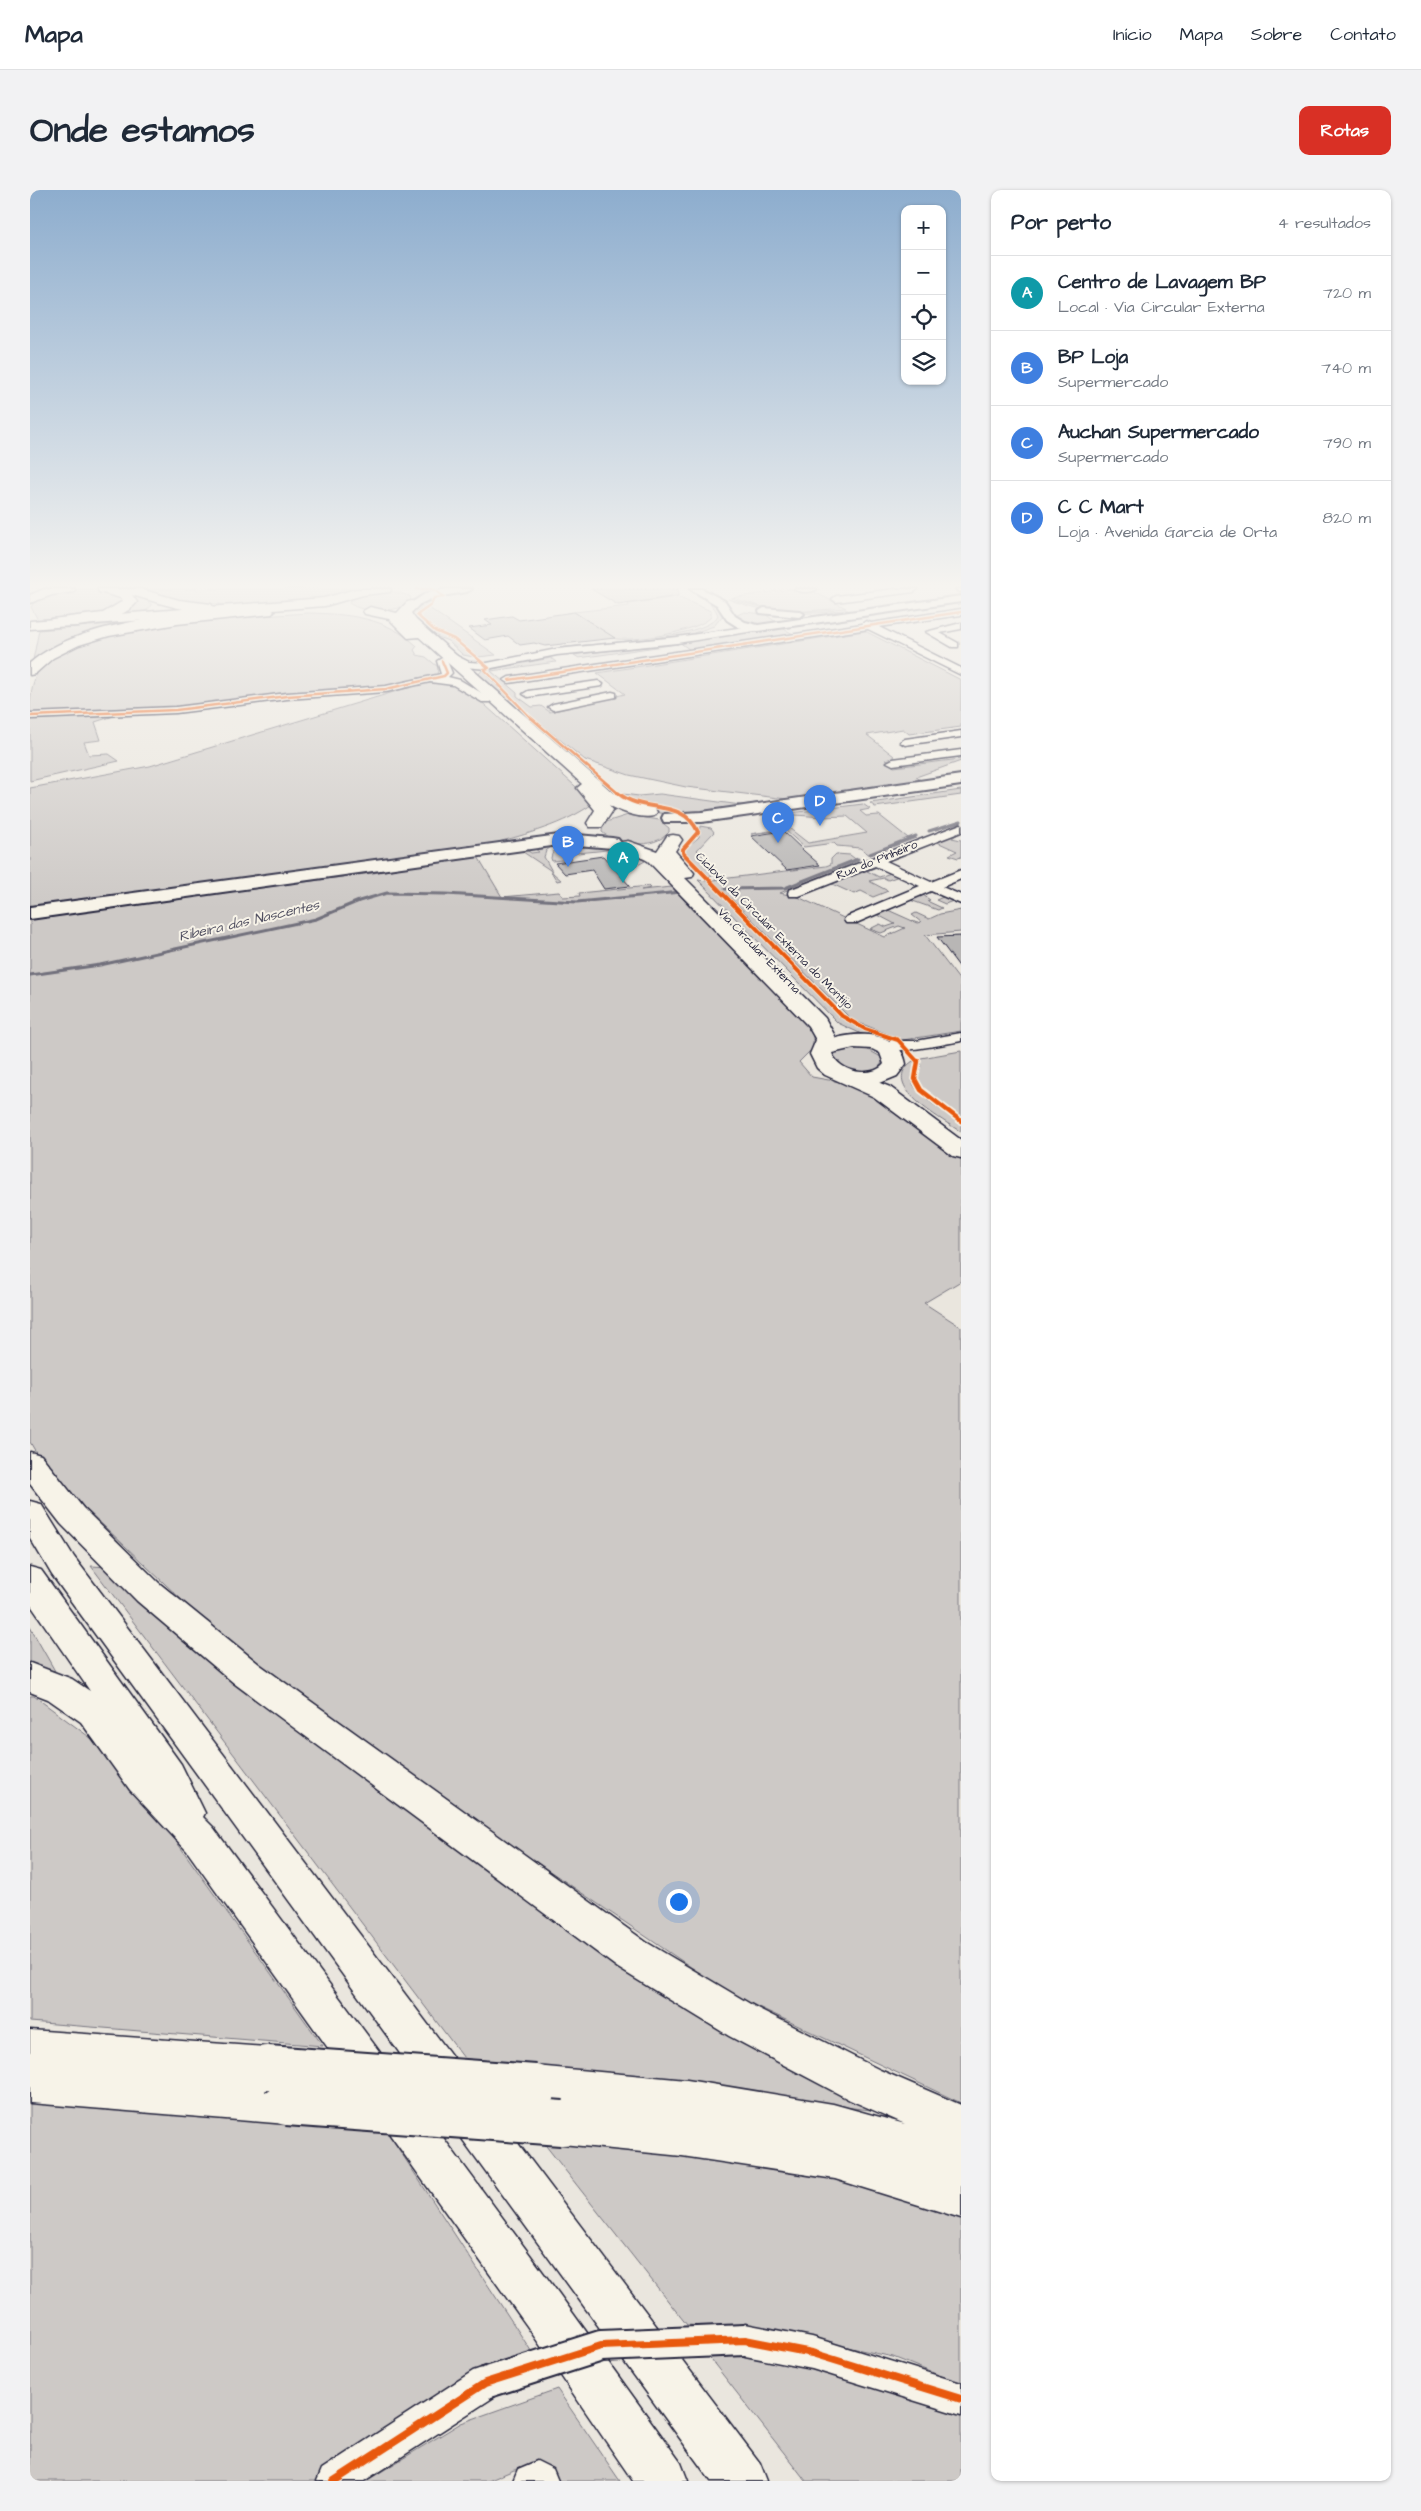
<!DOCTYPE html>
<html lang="pt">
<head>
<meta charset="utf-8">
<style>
  :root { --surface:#fff; --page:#f2f2f3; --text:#1f2937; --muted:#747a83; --line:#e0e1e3; --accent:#d93025 }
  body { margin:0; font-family:"Architects Daughter",sans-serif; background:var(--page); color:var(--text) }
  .controls { position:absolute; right:15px; top:15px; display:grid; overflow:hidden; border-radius:10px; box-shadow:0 1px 4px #0004 }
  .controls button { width:45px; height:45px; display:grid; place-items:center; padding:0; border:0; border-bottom:1px solid var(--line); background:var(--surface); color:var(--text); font:25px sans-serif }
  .you { position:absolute; left:648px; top:1711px; width:18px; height:18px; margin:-12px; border:4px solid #fff; border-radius:50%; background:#1a73e8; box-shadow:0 0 0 8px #1a73e833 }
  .badge { display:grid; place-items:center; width:32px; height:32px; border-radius:50%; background:var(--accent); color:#fff; font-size:16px; font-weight:700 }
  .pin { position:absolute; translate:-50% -41px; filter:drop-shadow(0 1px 2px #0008) }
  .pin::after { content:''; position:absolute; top:26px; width:18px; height:15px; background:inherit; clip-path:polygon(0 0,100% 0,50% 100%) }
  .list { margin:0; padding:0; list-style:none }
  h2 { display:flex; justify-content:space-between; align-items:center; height:65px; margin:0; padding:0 20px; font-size:21px }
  h2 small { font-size:16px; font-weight:400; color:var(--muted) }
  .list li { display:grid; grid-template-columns:32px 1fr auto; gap:15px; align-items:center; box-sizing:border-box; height:75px; padding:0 20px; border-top:1px solid var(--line) }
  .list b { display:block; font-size:19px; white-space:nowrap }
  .list p { margin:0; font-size:16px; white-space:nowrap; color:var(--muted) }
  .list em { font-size:16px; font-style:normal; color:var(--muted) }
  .icon { flex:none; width:28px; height:28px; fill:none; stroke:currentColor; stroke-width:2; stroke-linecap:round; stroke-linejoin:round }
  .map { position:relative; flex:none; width:931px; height:2291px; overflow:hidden; border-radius:10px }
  header { display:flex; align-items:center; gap:30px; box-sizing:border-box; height:70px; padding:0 25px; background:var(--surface); border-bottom:1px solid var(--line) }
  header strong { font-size:24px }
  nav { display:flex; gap:28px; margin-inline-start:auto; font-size:18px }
  .intro { display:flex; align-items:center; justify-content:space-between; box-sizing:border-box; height:120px; padding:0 30px }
  h1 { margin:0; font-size:35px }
  .button { padding:12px 22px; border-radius:10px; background:var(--accent); color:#fff; font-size:18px; font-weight:700 }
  main { display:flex; gap:30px; padding:0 30px }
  aside { flex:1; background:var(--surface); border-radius:10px; box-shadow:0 1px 4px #0004 }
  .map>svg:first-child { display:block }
  .green { fill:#cdc9c6; stroke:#787680 }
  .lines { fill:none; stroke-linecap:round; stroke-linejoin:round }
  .stream { stroke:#716f7b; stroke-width:3 }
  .building { fill:#b8b6b5; stroke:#22223b }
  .minor-casing { stroke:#22223b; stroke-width:3 }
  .tertiary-casing { stroke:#22223b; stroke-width:4 }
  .secondary-casing { stroke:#22223b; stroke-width:4 }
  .primary-casing { stroke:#22223b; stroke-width:3 }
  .motorway-casing { stroke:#22223b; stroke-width:3 }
  .minor { fill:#f7f3e8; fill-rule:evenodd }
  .tertiary { fill:#f7f3e8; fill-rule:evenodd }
  .secondary { fill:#f7f3e8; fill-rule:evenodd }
  .primary { fill:#f7f3e8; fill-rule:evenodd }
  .motorway { fill:#f7f3e8; fill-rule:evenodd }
  .minor-bridge-casing { stroke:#22223b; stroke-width:34; stroke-linecap:butt }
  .motorway-bridge-casing { stroke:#22223b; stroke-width:48; stroke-linecap:butt }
  .minor-bridge { stroke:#f7f3e8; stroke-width:30 }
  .motorway-bridge { stroke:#f7f3e8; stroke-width:44 }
  .cycleway-far3-casing { stroke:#f7f3e8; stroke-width:4.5 }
  .cycleway-far2-casing { stroke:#f7f3e8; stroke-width:6 }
  .cycleway-far1-casing { stroke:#f7f3e8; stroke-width:8 }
  .cycleway-casing { stroke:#f7f3e8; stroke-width:11 }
  .cycleway-far3 { stroke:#e8590c; stroke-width:2.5 }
  .cycleway-far2 { stroke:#e8590c; stroke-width:4 }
  .cycleway-far1 { stroke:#e8590c; stroke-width:4.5 }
  .cycleway { stroke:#e8590c; stroke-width:8 }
  .labels { text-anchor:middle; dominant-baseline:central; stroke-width:4; stroke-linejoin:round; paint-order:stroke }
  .far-street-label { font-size:12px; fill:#22223b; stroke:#f7f3e8 }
  .far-water-label { font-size:14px; font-style:italic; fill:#504f60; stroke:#f7f3e8 }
</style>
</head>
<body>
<header>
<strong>Mapa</strong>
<nav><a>Início</a><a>Mapa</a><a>Sobre</a><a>Contato</a></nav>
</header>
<div class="intro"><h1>Onde estamos</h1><a class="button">Rotas</a></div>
<main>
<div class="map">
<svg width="931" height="2291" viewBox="0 0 931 2291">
  <rect width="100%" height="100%" fill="#eae6de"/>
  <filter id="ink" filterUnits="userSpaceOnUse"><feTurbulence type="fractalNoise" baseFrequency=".02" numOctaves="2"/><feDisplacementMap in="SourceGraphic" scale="10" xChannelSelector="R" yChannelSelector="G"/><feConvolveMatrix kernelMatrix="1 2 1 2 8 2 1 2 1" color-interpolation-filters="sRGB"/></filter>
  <g filter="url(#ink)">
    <!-- green -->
    <g class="green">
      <path d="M60 399 79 400 94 406 91 415 73 422 8 430 1 417C11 400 42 399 60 399Z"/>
      <path d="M91 399 105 402 122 415C114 427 95 424 81 425L95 421 98 402Z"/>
      <polygon points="113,399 324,399 305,408 200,415 151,411"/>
      <path d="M761 399 782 401 816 418 763 422 818 420C778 426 736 424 698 409L748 421 701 408Z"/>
      <path d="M356 400 380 406 381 412C366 423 334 424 319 413L322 406Z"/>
      <polygon points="408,404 412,407 403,408 402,413 387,422 386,426 403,441 424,450 444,467 433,465 418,451 400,444 379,423 395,411"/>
      <path d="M647 407 681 421V427C667 442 607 451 587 449 578 448 554 428 544 422L599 416 598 414Z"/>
      <path d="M676 409 689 417 693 425 684 436 658 445 529 458C557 453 678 450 688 425L685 419Z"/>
      <polygon points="399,418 466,465 448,467 425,448 406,440 389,424"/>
      <path d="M714 422 735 424 746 432C731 437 716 437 705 426Z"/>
      <path d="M278 423C318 424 356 427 387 456L384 460 387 465 396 467 408 477 407 486 364 495 248 504 156 517 0 523C0 510 1 494 8 482 38 434 223 427 278 423Z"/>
      <polygon points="99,433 53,445 2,475 9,440"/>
      <polygon points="752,438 765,445 663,462 649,452 720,441"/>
      <path d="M835 441 931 490V537L879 544 873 539 837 545 864 566 865 568 855 570 864 577 931 569V571L886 587 893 591 657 624C637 615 608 618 593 604L609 606 630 604 711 615 757 609 656 597 599 585 555 570 501 526 456 480 521 468 526 472 461 481 487 503V506L502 517 511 516 520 522 595 504 567 483Z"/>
      <polygon points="648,454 549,468 544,465 556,463"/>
      <polygon points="452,480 497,527 513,538 594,610 649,624 641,625 598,617 465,501 449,484"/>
      <path d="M400 491H424L446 507 564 613C533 635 497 644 461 654L0 719V598L120 576Z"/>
      <polygon points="87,525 65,532 71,550 54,552 59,565 79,564 89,571 0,591 0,527"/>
      <polygon points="931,600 931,605 845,617 840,613"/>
      <polygon points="833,614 840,619 830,621 836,626 849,625 878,648 886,648 840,665 830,658 807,656 804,653 774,657 755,640 721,644 759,638 778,653 837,643 817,626 792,627 752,624"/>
      <path d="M598 625 629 630 639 638V642C624 660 588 656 572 642L573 633Z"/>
      <polygon points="670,636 681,638 684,642 667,660 688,682 679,687 655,662 655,659 669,647"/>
      <polygon points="931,642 922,648 931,650 931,667 928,668 919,665 927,661 907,652"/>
      <path d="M568 655 598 662 615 671 608 675 598 676 584 662 577 660 538 664 542 669 522 671 521 668C524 648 554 662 568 655Z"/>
      <polygon points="522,656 516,661 514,667 523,683 531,690 527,691 520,680 490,660 495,659 501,663 509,662 504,658"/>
      <polygon points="806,664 820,665 828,671 750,703 768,707 855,747 875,738 869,736 851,743 840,739 850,734 856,737 865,734 846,724 858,720 887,733 891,732 882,725 886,723 899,729 910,724 931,720 931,742 895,745 931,792 931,841 873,850 822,830 683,690 796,676 801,674 801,669"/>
      <polygon points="447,665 472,707 529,702 533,707 550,706 549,703 619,696 621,698 611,700 642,697 665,722 684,735 783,842 783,858 769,872 782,887 821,894 840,902 931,969 931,1091 894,1113 931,1137 931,1913 699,1803 493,1663 193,1449 18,1283 0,1252 0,728 343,683"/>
      <polygon points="846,676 851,678 847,677 837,681 849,687 861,683 869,686 858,690 854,688 839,691 858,701 843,707 831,701 824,704 802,694"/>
      <polygon points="668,690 677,691 816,830 832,839 866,851 838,847 808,833"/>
      <polygon points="901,701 923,711 915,714 906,710 913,707 901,702 893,705 900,710 897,711 912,718 908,720 880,710"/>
      <path d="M833 857 851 867 852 872C846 887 827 882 814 880L800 864 803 860Z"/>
      <path d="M931 861V929C921 922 890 903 889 891 887 883 893 876 891 868Z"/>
      <path d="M883 871 886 875C884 880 881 886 882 891 885 905 919 925 931 934V942C912 929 847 895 883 871Z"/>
      <polygon points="61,1376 79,1377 176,1467 865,1923 437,1872"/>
      <polygon points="0,1437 25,1481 0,1476"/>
      <polygon points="0,1506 4,1506 85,1566 293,1856 0,1832"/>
      <polygon points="0,1892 349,1929 511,2176 304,2291 0,2291"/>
      <polygon points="505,1942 822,1981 931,2023 931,2194 863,2167 735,2139 657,2135"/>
      <polygon points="746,2165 931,2223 931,2291 776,2291 678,2166"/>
      <polygon points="527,2199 590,2291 530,2291 514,2277 484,2280 458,2291 336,2291 431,2233"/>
    </g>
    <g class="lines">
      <!-- stream -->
      <g class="stream">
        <polyline points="899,641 931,631"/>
        <polyline points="840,664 886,646"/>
        <polyline points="695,699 755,698 828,669"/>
        <polyline points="0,785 70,775 286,729 329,711 357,703 416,704 547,712 651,702"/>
      </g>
    </g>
    <!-- building -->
    <g class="building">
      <polygon points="561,399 648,399 648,406 588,415"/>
      <polygon points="544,422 585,448 515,456 504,453 490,455 478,446 455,450 439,438 462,435 455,430 482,426 489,430"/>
      <polygon points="753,641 774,661 790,675 757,680 721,646"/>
      <polygon points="573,666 600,696 574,699 562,680 535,684 525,673"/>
      <polygon points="931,746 931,779 907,747"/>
    </g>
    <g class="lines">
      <!-- minor casing -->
      <g class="minor-casing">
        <g id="minor">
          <path d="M764 399H787C782 403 768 403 764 399Z"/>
          <polygon points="866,399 888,399 884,402 806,412 802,409 806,406"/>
          <polygon points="926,399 931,399 931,402 927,401"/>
          <polygon points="931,419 931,425 849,437 931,478 931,485 838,439 479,493 474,490 479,487 832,434 836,431 841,433"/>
          <polygon points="931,433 931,439 910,443 928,453 928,457 922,457 896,442"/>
          <polygon points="728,435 733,438 731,440 647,453 527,465 457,479 434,477 410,463 415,460 439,472 457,473 527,459 647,447"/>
          <polygon points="412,468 417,471 422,483 418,487 430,490 460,508 460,512 452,512 423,495 400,492 356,502 257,509 146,523 0,529 0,523 146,517 257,503 356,496 411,484 407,471"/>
          <polygon points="568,491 573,494 572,496 498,507 493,504 498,501"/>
          <polygon points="582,502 586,503 586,507 523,520 518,517 523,514"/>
          <polygon points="931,541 931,547 875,555 870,552 875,549"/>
          <polygon points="931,560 931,566 863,575 857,572 863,569"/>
          <polygon points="931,634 931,642 856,671 901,692 931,680 931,689 912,697 931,705 931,714 901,701 826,733 816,733 814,730 816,727 890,696 845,676 769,706 759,706 758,703 759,700"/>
          <path d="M931 843V851C915 854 851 868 842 855L849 851H886Z"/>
          <polygon points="715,2134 782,2147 931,2193 931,2225 782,2179 715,2166 704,2161 699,2150 704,2139"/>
          <polygon points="455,2177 467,2181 471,2193 467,2205 334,2291 287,2291 292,2279 443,2181"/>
          <polygon points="507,2271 523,2279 528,2291 483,2291 488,2279"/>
        </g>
      </g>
      <!-- tertiary casing -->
      <g class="tertiary-casing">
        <g id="tertiary">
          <polygon points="417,399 442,399 437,402 405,407 386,416 381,413 398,402"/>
          <polygon points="660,399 672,399 695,411 705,426 715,432 728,435 931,406 931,412 728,441 708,437 697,430 687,415"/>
          <polygon points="734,418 769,421 774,424 769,427 730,423 729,421"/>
        </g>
      </g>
      <!-- secondary casing -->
      <g class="secondary-casing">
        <g id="secondary">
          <polygon points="931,585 931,595 672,632 634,632 632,628 634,624 672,622"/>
          <polygon points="536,644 582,648 588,649 591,653 588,657 582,658 536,654 0,729 0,717"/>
        </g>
      </g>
      <!-- primary casing -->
      <g class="primary-casing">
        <g id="primary">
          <polygon points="326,399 361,399 360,402 333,405 295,416 0,439 0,431 294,408"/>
          <path d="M382 411 389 415 381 423 386 430 581 601 598 612 624 618 627 622 624 626C611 629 590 622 579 615L583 620 572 637H560L557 633 565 620 547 598 552 594 389 447 378 448 359 429 335 424 333 421 340 417 367 423 377 412Z"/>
          <path d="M643 645 649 646 652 650 645 661 664 683 662 687 655 688 795 828 806 848C832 841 871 843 876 874L867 886 850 893 860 897 931 950V968L923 966 844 907 795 885 787 878 780 864 786 850 778 836 618 671C609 665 594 664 589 656L592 652 598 651 627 661 637 646ZM824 858 842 859 850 863 854 874C842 889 808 882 802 863Z"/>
        </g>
      </g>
      <!-- motorway casing -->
      <g class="motorway-casing">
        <g id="motorway">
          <polygon points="14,399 45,399 44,402 22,405 0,413 0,405"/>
          <path d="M68 399H110L149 410 181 414 183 417C172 429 117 409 102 405L107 412C93 431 45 440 22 435L20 432 22 429 73 423 93 411 91 408 69 402Z"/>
          <path d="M237 417 244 421 242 424 147 434 79 446 49 455 23 468 5 484 0 485V473C53 427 168 423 237 417Z"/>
          <polygon points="0,1262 11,1265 53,1318 129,1393 229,1474 616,1752 727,1818 850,1880 931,1915 931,2028 805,1989 652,1966 532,1954 517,1948 511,1933 516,1919 505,1918 490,1912 484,1897 490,1882 505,1876 657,1890 803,1914 875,1934 820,1910 699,1846 588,1778 205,1494 107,1411 31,1334 0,1294"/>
          <polygon points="0,1311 11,1314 44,1367 730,2273 737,2291 681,2291 22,1385 0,1348"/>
          <polygon points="0,1377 11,1380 151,1574 175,1623 173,1627 183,1637 529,2104 651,2273 658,2291 603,2291 497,2136 157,1661 100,1600 51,1532 18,1509 0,1502 0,1473 42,1489 60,1501 0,1414"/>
          <polygon points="0,1840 237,1857 252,1863 258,1878 252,1891 272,1898 278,1913 272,1928 257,1934 0,1913"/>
        </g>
      </g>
      <!-- minor -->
      <use href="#minor" class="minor"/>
      <!-- tertiary -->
      <use href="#tertiary" class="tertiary"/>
      <!-- secondary -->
      <use href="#secondary" class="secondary"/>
      <!-- primary -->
      <use href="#primary" class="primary"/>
      <!-- motorway -->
      <use href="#motorway" class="motorway"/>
      <!-- minor-bridge casing -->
      <g class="minor-bridge-casing">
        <polyline id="minor-bridge" points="455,2193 571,2156 715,2150"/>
      </g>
      <!-- motorway-bridge casing -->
      <g class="motorway-bridge-casing">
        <g id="motorway-bridge">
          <polyline points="237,1878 505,1897"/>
          <polyline points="257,1913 532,1933"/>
        </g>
      </g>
      <!-- minor-bridge -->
      <use href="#minor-bridge" class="minor-bridge"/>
      <!-- motorway-bridge -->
      <use href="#motorway-bridge" class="motorway-bridge"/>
      <!-- cycleway-far3 casing -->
      <g class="cycleway-far3-casing">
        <g id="cycleway-far3">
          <polyline points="387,399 403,399 414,407 404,408 401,415 387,425 405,441 424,449 459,478 454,479 499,526 589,604"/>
          <polyline points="479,490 931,422"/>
          <polyline points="0,526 146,520 257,506 356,499 414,486 417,483 412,471"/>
        </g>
      </g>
      <!-- cycleway-far2 casing -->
      <g class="cycleway-far2-casing">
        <path id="cycleway-far2" d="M588 603C614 625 652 607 668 642L653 659V663L812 826 835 839 868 850 888 872"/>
      </g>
      <!-- cycleway-far1 casing -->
      <g class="cycleway-far1-casing">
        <polyline id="cycleway-far1" points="888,871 885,889 891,900 931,931"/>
      </g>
      <!-- cycleway casing -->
      <g class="cycleway-casing">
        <polyline id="cycleway" points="304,2291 455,2193 571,2156 715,2150 782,2163 931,2209"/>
      </g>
      <!-- cycleway-far3 -->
      <use href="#cycleway-far3" class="cycleway-far3"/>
      <!-- cycleway-far2 -->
      <use href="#cycleway-far2" class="cycleway-far2"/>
      <!-- cycleway-far1 -->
      <use href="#cycleway-far1" class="cycleway-far1"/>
      <!-- cycleway -->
      <use href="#cycleway" class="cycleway"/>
    </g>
  </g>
  <!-- sky -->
  <linearGradient id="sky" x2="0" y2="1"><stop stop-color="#8dadce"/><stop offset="0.55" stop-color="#f6f4f0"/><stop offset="1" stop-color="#f6f4f0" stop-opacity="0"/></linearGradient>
  <rect width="931" height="719" fill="url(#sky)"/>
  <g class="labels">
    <!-- far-street labels -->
    <g class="far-street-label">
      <text transform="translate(847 670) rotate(-22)">Rua do Pinheiro</text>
      <text transform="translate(744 741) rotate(45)">Ciclovia da Circular Externa do Montijo</text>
      <text transform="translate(729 761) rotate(46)">Via Circular Externa</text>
    </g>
    <!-- far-water labels -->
    <g class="far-water-label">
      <text transform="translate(219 731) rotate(-13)">Ribeira das Nascentes</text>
    </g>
  </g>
</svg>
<div class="controls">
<button>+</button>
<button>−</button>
<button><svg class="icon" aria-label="locate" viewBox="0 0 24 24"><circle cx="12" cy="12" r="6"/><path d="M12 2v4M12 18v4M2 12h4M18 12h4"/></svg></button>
<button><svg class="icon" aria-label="layers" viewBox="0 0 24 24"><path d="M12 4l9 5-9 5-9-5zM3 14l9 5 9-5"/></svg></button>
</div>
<div class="you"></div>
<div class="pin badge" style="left:593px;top:693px;background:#0f9aa8">A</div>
<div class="pin badge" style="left:538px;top:677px;background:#3f7fe0">B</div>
<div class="pin badge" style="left:748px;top:653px;background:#3f7fe0">C</div>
<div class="pin badge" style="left:790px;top:636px;background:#3f7fe0">D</div>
</div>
<aside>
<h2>Por perto<small>4 resultados</small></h2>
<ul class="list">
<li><span class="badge" style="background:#0f9aa8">A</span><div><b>Centro de Lavagem BP</b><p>Local · Via Circular Externa</p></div><em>720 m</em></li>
<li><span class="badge" style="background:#3f7fe0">B</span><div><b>BP Loja</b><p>Supermercado</p></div><em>740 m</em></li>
<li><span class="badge" style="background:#3f7fe0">C</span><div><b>Auchan Supermercado</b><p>Supermercado</p></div><em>790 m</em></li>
<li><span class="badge" style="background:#3f7fe0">D</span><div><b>C C Mart</b><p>Loja · Avenida Garcia de Orta</p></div><em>820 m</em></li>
</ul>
</aside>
</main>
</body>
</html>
